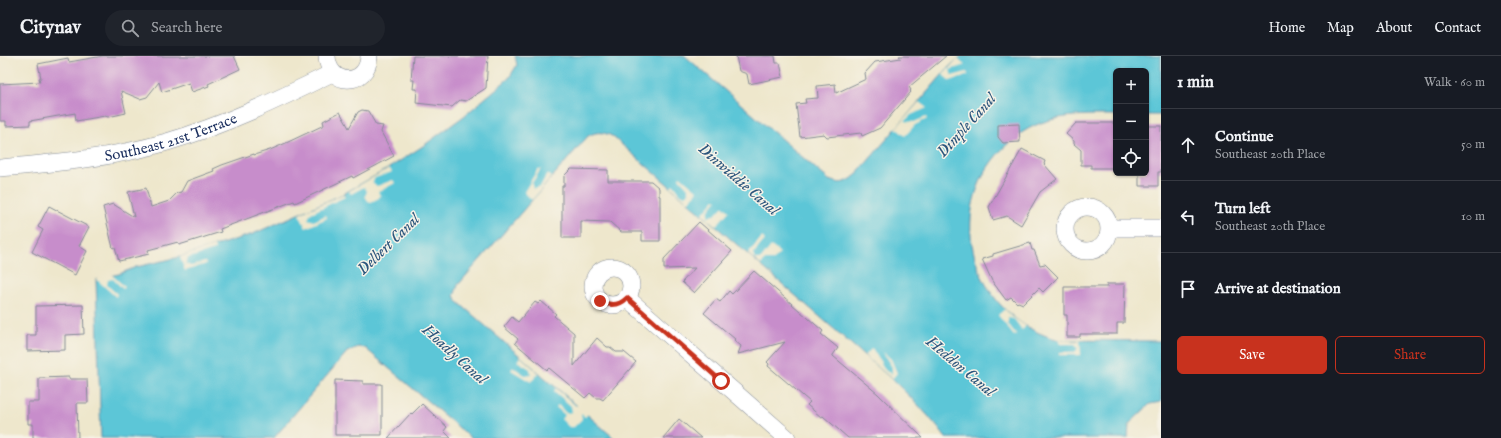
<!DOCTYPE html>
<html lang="en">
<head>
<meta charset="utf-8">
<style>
  :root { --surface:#171b24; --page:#20242c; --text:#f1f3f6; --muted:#9ea1a6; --line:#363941; --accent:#c8321e }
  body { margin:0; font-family:"IM FELL English",serif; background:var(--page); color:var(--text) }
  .controls { position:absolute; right:12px; top:12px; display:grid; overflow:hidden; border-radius:6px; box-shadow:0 1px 3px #0004 }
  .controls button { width:36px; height:36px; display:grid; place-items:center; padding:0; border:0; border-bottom:1px solid var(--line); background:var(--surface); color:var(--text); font:20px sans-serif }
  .stop { position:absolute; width:12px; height:12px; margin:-9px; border:3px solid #c8321e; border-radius:50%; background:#fff }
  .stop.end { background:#c8321e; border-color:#fff; box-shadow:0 1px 4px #0008 }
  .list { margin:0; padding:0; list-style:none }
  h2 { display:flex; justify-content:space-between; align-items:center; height:52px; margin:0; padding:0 16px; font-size:17px }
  h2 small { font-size:13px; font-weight:400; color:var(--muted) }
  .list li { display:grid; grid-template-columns:26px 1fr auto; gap:12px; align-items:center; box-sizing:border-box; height:72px; padding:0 16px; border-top:1px solid var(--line) }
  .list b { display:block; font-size:15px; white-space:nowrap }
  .list p { margin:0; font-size:13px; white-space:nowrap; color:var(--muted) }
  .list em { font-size:13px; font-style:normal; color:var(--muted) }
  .actions { display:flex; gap:8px; padding:12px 16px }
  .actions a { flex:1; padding:9px 0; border:1px solid var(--accent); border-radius:6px; text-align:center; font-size:14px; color:var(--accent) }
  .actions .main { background:var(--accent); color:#fff }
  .icon { flex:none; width:22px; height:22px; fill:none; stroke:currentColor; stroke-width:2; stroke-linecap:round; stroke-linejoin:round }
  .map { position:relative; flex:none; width:1161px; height:382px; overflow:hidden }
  header { display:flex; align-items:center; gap:24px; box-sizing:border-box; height:56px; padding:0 20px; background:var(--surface); border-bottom:1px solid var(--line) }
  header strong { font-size:19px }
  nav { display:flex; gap:22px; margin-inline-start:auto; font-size:14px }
  .search { width:280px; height:36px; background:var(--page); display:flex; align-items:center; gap:10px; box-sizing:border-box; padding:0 14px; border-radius:22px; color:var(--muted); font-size:15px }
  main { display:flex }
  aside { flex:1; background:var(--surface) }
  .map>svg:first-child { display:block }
  .water { fill:#5cc6d7; stroke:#3c7a9a }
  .pier { fill:#eee7cc }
  .building { fill:#c78dcb }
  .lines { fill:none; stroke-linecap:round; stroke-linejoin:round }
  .minor-casing { stroke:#848b95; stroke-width:18 }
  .minor { stroke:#fff; stroke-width:17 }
  .route { stroke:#c8321e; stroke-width:5 }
  .labels { text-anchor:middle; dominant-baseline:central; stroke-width:3; stroke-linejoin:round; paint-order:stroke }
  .street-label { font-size:15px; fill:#1b2f5e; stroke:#f7f3e8 }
  .water-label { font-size:16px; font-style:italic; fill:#2b557c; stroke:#f7f3e8 }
</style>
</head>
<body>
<header>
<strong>Citynav</strong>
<div class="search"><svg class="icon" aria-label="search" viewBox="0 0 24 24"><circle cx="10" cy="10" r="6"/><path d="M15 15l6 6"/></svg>Search here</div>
<nav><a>Home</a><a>Map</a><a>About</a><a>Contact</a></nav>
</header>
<main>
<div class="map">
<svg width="1161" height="382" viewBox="0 0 1161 382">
  <rect width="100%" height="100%" fill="#f7f3e8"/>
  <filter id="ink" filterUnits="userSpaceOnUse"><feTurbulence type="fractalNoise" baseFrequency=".025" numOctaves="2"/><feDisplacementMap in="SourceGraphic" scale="8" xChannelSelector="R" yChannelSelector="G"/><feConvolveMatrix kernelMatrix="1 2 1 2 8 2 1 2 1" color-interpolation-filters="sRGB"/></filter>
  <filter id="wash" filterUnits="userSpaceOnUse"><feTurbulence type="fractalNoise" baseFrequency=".012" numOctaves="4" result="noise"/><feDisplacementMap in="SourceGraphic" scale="16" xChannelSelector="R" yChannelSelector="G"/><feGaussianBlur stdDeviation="0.9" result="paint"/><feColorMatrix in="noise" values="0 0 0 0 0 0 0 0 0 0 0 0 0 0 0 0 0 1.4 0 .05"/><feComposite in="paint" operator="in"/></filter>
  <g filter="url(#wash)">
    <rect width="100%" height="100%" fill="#eee7cc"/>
    <!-- water -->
    <path class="water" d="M515 0H685L829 124C840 128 845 128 855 120L948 12 961 0H1161V59H1146V15H1116V59C1091 59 1065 58 1041 67 1024 73 1009 85 997 99 942 164 978 265 1060 284L1161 285V346L1150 348 1129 368 1128 382H946C923 351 895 325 865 300L612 80C603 76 597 75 588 80L458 229 454 240 458 246 614 382H471L365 292 358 291 347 296 274 382H101L96 223 119 218 136 211 180 201 253 178 343 138 389 112 423 90 464 60 509 22 517 9Z"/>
    <!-- pier -->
    <g class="pier">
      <polygon points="958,2 965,9 950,14 952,20 967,16 968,19 950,25 943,19"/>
      <polygon points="919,46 927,52 911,59 905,65 914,66 926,61 927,63 915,69 905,80 896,72"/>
      <polygon points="389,112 392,116 375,122 372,127 377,130 393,124 395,127 378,136 380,139 379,142 371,146 368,145 365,140 367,135 364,131 351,138 349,135"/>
      <polygon points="538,113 541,113 532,127 533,133 540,131 547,118 552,121 532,144 524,136"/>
      <polygon points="680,120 698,135 688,146 671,131 673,128 681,138 685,140 688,137 688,132 679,122"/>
      <polygon points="343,138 345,141 311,157 308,163 314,165 326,159 327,162 306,172 299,158"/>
      <polygon points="715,143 717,144 709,154 708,160 715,159 723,150 729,155 716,170 702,158"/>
      <polygon points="762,181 765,184 754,197 754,203 761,203 771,190 780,197 774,204 765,204 761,209 748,198"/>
      <polygon points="214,190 215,194 188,202 185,208 191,210 205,206 206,208 185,215 180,201"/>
      <polygon points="111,218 125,231 123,233 113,223 108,224 107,229 117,238 116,241 96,223 99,221"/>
      <polygon points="1005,253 1010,259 1026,270 1022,274 1014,263 1008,262 1008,268 1016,278 1014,280 998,259"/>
      <polygon points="1060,284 1080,285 1081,299 1060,299 1060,296 1075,296 1078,292 1075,288 1060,288"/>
      <polygon points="872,292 886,315 892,318 892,311 883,296 891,303 897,317 892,323 865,300"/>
      <polygon points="521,301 539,317 531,326 511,314 513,311 525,319 531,319 530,313 517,305"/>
      <polygon points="556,332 576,350 578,348 588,358 585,361 581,358 582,363 574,371 569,371 561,363 565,359 556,351 558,349 566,357 572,356 571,350 554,335"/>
    </g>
    <g id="blocks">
      <!-- building -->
      <g class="building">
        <polygon points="103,0 234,0 240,13 208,28 209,30 192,36 189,27 162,36 159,26 147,41 140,43 121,35 126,57 108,61 105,60 76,65 75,57 30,65 30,69 6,70 6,65 0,65 0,28 40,26 39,22 41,22 38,8 68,2 69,6"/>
        <polygon points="413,0 488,0 486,32 466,45 460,44 452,51 416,47 417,33 413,33 414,24 411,24"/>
        <polygon points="736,0 775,0 776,7 780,7 783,21 749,28 747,18 739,15"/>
        <polygon points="899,0 946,0 909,31 911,34 910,35 911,36 880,72 862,80 861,77 827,81 824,78 800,81 796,48 806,47 805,43 818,42 817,30 835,28 836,37 866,23 865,17 875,6 901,2"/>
        <polygon points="362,54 368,55 376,69 383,70 381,76 394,100 353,122 352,120 295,147 294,145 220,173 221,176 179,189 178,186 148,194 149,198 119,205 115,191 113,192 103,151 113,148 134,161 128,136 146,132 151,151 169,145 177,137 181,136 187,125 214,115 213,113 222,109 254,98 254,99 270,94 286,87 324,69 323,65 340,56 349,72 358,56"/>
        <polygon points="1076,67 1116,67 1116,112 1091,112 1091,109 1081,109 1081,94 1074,88 1074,85 1066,78"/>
        <polygon points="1019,68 1020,86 1003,87 998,81 998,69"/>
        <polygon points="1146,70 1161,70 1161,116 1158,116 1158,130 1139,130 1139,117 1146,117"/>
        <polygon points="1022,93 1045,105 1044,108 1057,123 1040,136 1021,169 1007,160 993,164 989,151"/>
        <polygon points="571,113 608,114 608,125 651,125 659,132 659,140 660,140 660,185 642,185 642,176 621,176 610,166 581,165 581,182 562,182 562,130 564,130 564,120"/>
        <polygon points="49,150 89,171 79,190 87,195 75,219 32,196 43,174 38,171"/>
        <polygon points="699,166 732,195 694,237 682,226 695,212 664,213 664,203"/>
        <polygon points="1030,187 1032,194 1034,194 1040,209 1045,208 1058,221 1043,236 1039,232 1023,248 1018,246 1017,247 1011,241 1006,244 992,225 982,203 993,200 993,198"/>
        <polygon points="754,215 823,275 821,278 838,292 833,299 833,300 878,338 923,382 848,382 823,360 821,361 807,349 810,346 768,310 769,308 767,306 785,286 738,298 741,290 734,284 735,283 704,257 716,243 720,246 729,235 732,238"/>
        <polygon points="1107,228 1125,228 1124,267 1117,267 1117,278 1080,278 1080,281 1067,281 1067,259 1064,259 1064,231 1107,231"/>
        <polygon points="541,245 556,258 554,260 574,277 574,310 597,282 607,291 610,291 616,296 624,296 636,306 603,344 600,342 596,342 590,337 585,342 549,312 547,314 515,287 518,283 504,271 512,261 518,266 535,246 538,248"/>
        <polygon points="83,249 84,278 65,279 65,294 27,295 27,279 36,279 36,250"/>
        <polygon points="69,321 69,323 87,323 88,347 77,347 78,382 33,382 33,368 28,368 28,346 39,346 39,322"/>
        <polygon points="335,324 363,325 363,328 382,328 382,379 335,379"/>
        <polygon points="422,348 447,371 444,375 451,382 388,382 411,357 412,358"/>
        <polygon points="679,363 701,382 663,382"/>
      </g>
    </g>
  </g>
  <g filter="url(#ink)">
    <use href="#blocks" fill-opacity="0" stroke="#848b95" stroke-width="1"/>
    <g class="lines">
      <!-- minor casing -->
      <g class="minor-casing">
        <g id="minor">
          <path d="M327 0C328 31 368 31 369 0"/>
          <path id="s1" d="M0 112C56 107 113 102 167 86 225 69 279 43 332 17"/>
          <circle cx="1087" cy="173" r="22"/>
          <polyline points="1110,172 1161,172"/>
          <circle cx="612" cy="230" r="19"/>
          <polyline points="627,242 787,382"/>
        </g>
      </g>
      <!-- minor -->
      <use href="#minor" class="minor"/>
    </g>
  </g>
  <g class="lines" filter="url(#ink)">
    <!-- route -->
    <path class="route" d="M600 245C609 250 619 250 627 242L721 325"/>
  </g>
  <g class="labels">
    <!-- street labels -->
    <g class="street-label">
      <text stroke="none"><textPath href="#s1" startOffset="174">Southeast 21st Terrace</textPath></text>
    </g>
    <!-- water labels -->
    <g class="water-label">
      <text transform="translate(967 70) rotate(-48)">Dimple Canal</text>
      <text transform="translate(738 124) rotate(41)">Dinwiddie Canal</text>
      <text transform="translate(389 189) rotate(-44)">Delbert Canal</text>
      <text transform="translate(454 299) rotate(42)">Hoadly Canal</text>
      <text transform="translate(960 311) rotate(40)">Heddon Canal</text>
    </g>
  </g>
</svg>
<div class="controls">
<button>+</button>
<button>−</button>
<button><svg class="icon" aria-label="locate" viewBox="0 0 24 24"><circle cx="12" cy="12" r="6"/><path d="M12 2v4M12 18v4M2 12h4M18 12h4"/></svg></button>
</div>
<div class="stop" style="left:721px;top:325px"></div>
<div class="stop end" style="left:600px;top:245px"></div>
</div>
<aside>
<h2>1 min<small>Walk · 60 m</small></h2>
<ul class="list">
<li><svg class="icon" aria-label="ahead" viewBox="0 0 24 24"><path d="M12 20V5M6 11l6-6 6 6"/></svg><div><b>Continue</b><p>Southeast 20th Place</p></div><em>50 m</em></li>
<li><svg class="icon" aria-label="left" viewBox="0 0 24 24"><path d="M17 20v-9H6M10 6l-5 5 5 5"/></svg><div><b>Turn left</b><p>Southeast 20th Place</p></div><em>10 m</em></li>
<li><svg class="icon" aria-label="arrive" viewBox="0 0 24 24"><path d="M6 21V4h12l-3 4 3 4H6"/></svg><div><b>Arrive at destination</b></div></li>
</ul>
<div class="actions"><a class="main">Save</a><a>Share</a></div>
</aside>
</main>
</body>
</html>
